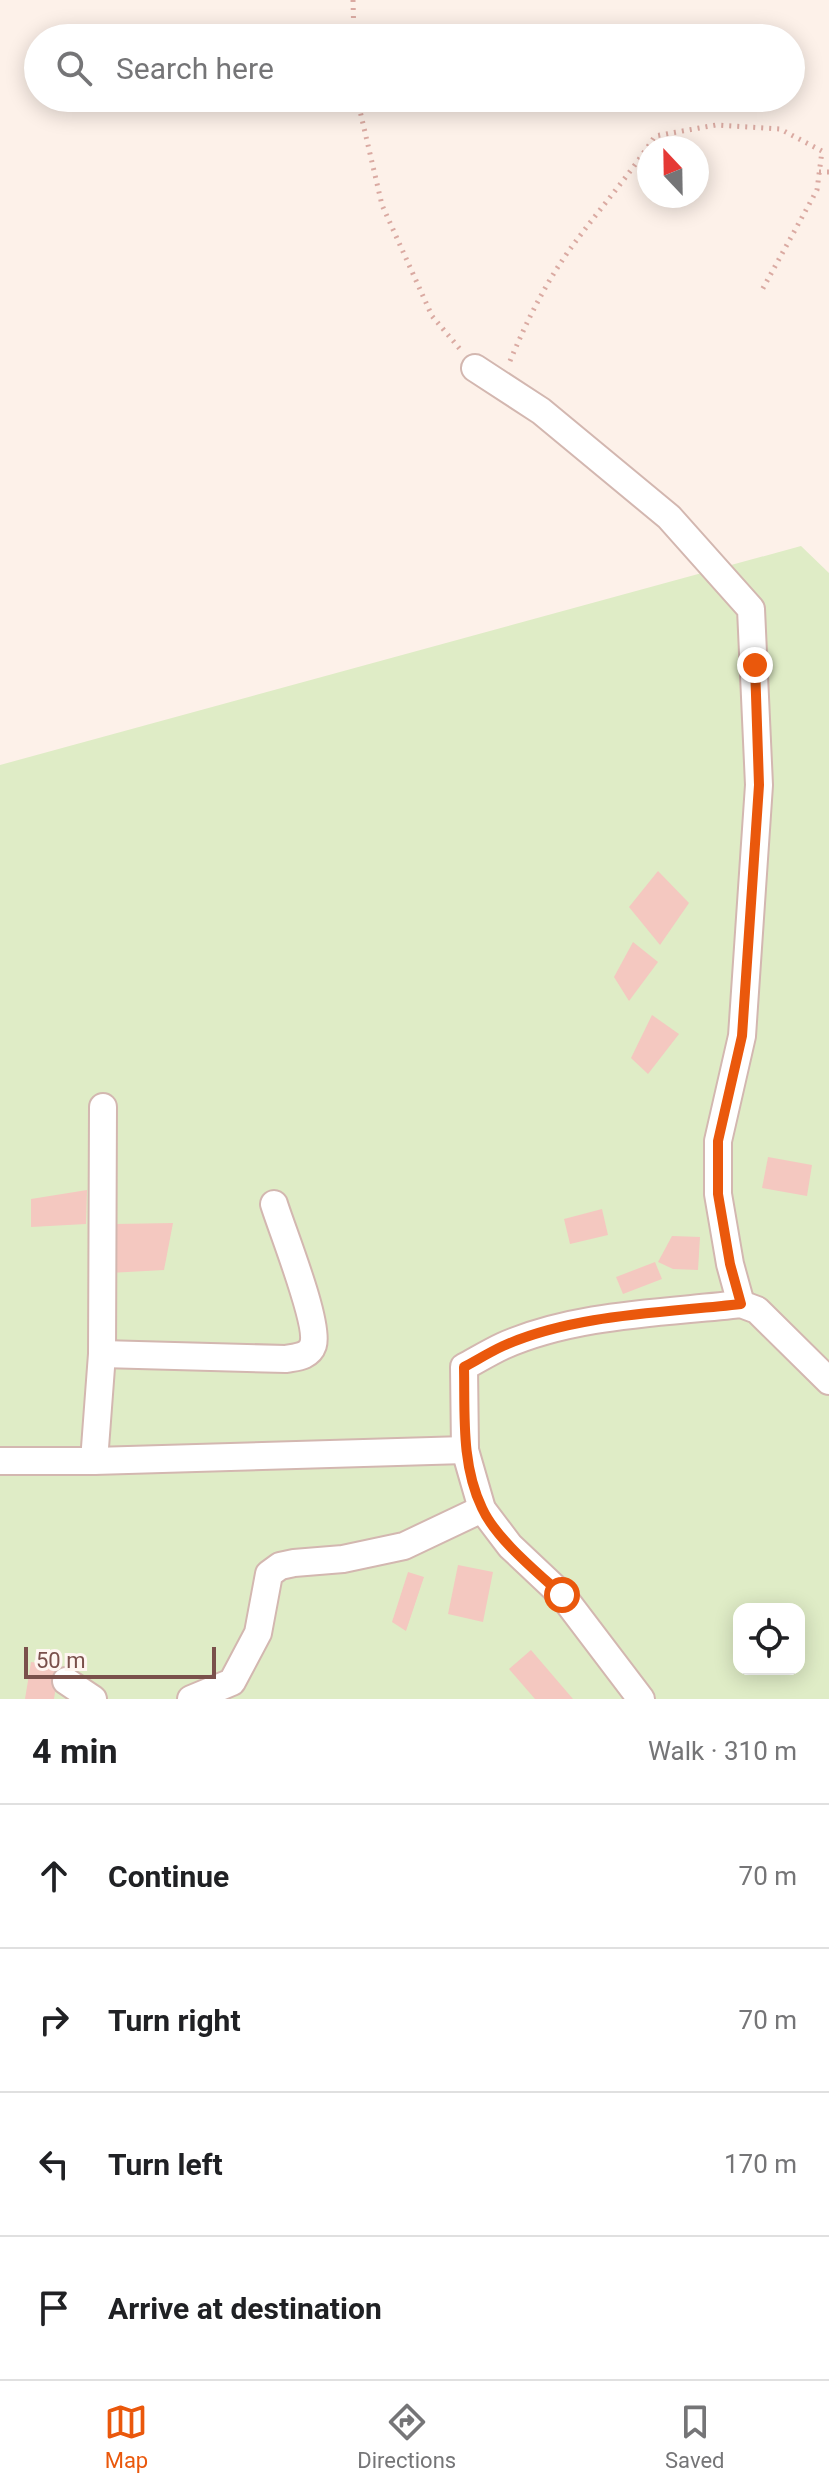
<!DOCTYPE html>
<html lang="en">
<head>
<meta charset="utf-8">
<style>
  :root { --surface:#fff; --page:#f2f2f2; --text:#202124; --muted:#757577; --line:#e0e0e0; --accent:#ea580c }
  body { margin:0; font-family:Roboto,sans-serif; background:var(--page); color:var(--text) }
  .controls { position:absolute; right:24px; bottom:24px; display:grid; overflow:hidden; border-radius:16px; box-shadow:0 4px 20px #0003 }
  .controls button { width:72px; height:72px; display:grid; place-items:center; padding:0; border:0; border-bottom:2px solid var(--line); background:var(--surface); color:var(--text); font:40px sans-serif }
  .compass { position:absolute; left:637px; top:136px; width:72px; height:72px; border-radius:50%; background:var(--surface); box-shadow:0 4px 20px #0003; rotate:338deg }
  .scale { position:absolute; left:24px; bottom:20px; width:192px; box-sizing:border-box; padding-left:8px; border:4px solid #7a504b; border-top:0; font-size:22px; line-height:28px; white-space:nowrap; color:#7a504b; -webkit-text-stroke:6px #fff6f1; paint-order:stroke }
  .stop { position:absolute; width:24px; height:24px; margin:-18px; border:6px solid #ea580c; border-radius:50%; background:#fff }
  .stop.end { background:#ea580c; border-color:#fff; box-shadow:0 2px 8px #0008 }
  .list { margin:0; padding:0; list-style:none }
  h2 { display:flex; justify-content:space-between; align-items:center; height:104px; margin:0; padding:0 32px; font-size:34px }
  h2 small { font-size:26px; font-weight:400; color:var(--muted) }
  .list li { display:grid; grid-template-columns:52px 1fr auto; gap:24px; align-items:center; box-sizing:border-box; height:144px; padding:0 32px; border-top:2px solid var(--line) }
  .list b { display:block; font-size:30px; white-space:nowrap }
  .list em { font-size:26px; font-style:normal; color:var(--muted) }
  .icon { flex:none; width:44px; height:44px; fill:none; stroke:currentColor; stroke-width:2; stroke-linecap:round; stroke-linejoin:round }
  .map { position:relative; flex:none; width:829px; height:1699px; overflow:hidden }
  .search { position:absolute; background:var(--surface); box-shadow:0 4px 20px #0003; left:24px; right:24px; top:24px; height:88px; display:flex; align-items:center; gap:20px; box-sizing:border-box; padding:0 28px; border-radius:44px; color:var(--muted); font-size:30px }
  .sheet { height:680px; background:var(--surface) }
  nav { display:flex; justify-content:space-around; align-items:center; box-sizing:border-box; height:112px; border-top:2px solid var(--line); background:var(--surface); font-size:22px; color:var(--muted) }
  nav a { display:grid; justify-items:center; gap:4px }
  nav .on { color:var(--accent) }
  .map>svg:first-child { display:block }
  .green { fill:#dfecc6; fill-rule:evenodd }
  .building { fill:#f4c8c0 }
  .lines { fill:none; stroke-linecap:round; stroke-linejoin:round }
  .street-casing { stroke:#d3b7b0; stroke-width:30 }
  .path { stroke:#daaaa2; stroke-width:5; stroke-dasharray:2 6; stroke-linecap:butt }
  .street { stroke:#fff; stroke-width:26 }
  .route { stroke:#ea580c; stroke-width:10 }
</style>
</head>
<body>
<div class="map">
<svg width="829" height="1699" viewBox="0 0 829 1699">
  <rect width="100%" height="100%" fill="#fdf1e9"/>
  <!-- green -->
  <path class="green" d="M801 546 829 573V1699H0V765ZM739 1609H799V1669H739Z"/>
  <!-- building -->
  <g class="building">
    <polygon points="658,871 689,903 660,945 629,907"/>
    <polygon points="633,942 658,962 629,1001 614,977"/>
    <polygon points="652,1015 679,1034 648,1074 631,1058"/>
    <polygon points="768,1157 812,1165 807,1196 762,1188"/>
    <polygon points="87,1190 86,1224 31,1227 31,1199"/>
    <polygon points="602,1209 608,1235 570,1244 564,1219"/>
    <polygon points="173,1223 164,1270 109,1273 115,1224"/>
    <polygon points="672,1236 700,1237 698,1270 673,1269 658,1262"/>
    <polygon points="655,1262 662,1279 623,1294 616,1277"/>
    <polygon points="458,1565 493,1572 483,1622 448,1614"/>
    <polygon points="408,1572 424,1577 406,1631 392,1622"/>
    <polygon points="531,1650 573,1699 535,1699 509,1669"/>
    <polygon points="31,1662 59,1666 54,1699 25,1699"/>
  </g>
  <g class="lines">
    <!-- street casing -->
    <g class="street-casing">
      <g id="street">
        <polyline points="475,368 541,411 669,517 751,609 759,785 742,1036 718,1141 718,1194 730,1264 741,1304"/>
        <path d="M102 1354 286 1359C296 1357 309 1357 313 1345 320 1324 282 1230 274 1204"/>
        <polyline points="0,1461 94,1461 465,1450"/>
        <polyline points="94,1461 102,1354 103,1107"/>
        <polyline points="66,1681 93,1699"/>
        <polyline points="191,1699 232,1682 258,1633 269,1574 280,1566 294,1563 343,1559 404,1546 482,1509"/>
        <path d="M641 1699 562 1595 510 1546 482 1509 465 1450 464 1367C477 1360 490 1352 503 1346 575 1314 663 1313 741 1304L757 1310 829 1381"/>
      </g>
    </g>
    <!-- path -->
    <g class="path">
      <polyline points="353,0 354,38"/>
      <polyline points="357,98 382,205 432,316 460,349"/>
      <polyline points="819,172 829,172"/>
      <path d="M510 361C528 318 548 278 576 241 602 206 631 173 655 136L716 125 780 129 822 151 817 190 762 290"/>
    </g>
    <!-- street -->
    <use href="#street" class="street"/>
  </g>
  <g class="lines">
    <!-- route -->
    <path class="route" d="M562 1595C537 1572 496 1539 482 1508 461 1464 465 1415 464 1367 477 1360 490 1352 503 1346 575 1314 663 1313 741 1304L730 1264 718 1194V1141L742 1036 759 785 755 665"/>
  </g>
</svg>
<div class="controls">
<button><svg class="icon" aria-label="locate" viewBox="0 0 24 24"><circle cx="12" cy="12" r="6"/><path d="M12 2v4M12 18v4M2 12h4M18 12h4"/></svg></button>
</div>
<svg class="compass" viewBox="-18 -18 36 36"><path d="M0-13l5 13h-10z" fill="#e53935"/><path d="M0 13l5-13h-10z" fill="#757577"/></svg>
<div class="scale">50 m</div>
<div class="stop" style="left:562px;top:1595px"></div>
<div class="stop end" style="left:755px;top:665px"></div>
<div class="search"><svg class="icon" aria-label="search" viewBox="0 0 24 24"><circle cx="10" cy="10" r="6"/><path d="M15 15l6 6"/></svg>Search here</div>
</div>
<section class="sheet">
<h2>4 min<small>Walk · 310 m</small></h2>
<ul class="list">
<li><svg class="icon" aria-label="ahead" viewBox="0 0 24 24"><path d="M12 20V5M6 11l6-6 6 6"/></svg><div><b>Continue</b></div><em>70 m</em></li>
<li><svg class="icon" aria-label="right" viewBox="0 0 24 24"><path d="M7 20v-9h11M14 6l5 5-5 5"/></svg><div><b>Turn right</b></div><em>70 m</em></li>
<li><svg class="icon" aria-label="left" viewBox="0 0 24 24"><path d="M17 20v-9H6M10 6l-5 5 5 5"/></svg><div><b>Turn left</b></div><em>170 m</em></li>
<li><svg class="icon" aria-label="arrive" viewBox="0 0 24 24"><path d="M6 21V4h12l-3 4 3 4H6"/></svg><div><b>Arrive at destination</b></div></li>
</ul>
</section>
<nav>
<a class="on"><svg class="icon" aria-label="map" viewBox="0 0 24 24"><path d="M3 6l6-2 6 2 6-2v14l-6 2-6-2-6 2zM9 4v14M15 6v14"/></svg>Map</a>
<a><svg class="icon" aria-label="directions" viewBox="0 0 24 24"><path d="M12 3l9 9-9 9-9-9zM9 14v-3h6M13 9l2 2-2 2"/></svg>Directions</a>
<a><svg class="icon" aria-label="saved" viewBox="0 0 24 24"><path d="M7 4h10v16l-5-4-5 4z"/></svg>Saved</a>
</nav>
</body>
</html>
